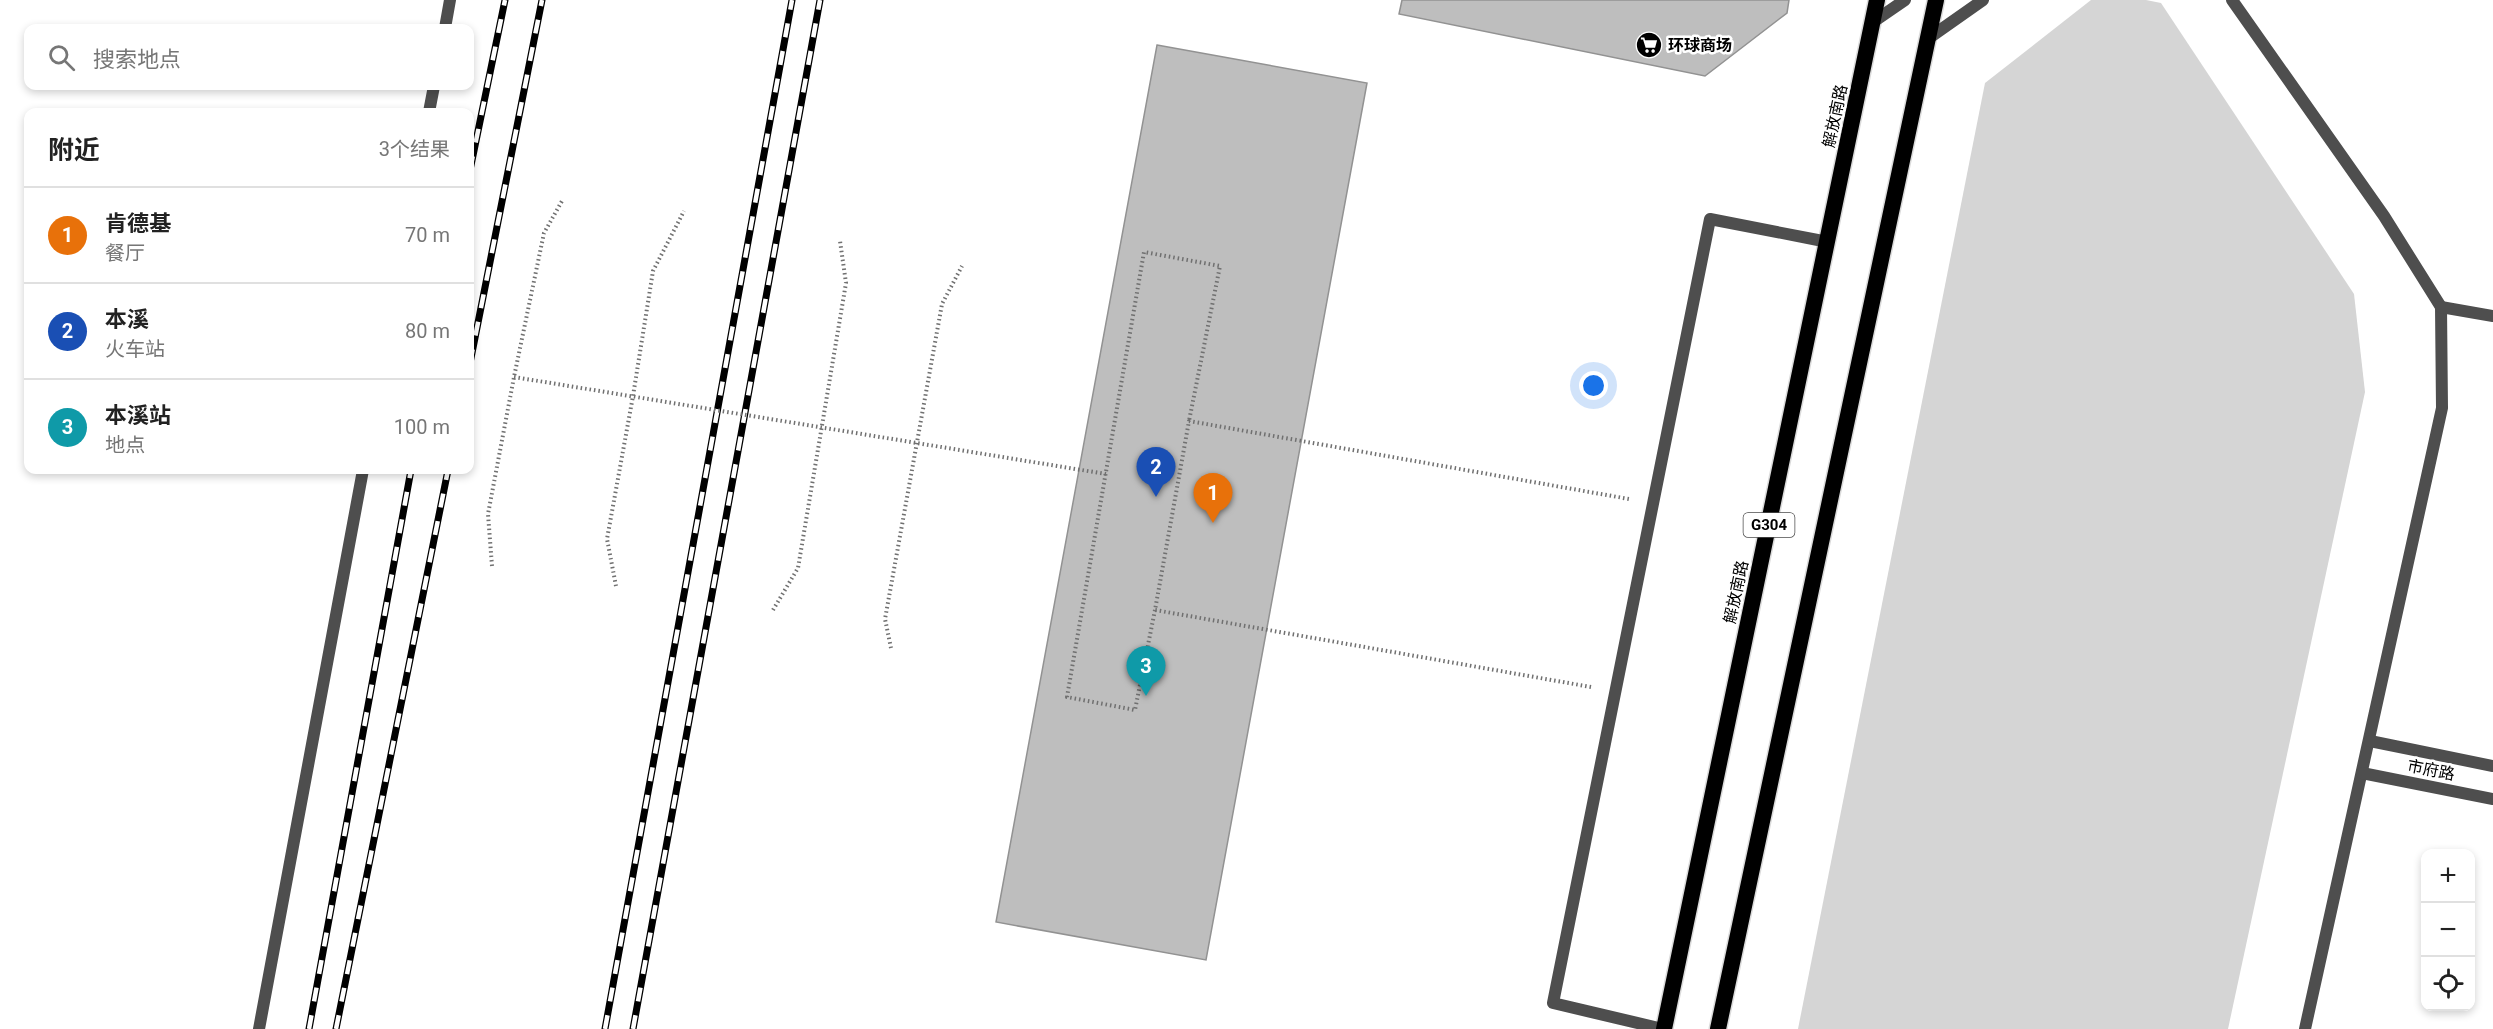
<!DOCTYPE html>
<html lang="zh">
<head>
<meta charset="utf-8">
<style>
  :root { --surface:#fff; --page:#f6f6f6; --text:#222; --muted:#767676; --line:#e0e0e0; --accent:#000 }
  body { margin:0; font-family:Roboto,"Noto Sans SC",sans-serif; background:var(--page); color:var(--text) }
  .controls { position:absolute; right:18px; bottom:18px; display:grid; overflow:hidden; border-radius:12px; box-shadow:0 3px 9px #0003 }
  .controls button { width:54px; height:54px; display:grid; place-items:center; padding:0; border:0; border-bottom:2px solid var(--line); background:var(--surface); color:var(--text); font:30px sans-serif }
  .you { position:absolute; left:1594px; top:386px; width:21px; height:21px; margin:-15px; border:4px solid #fff; border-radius:50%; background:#1a73e8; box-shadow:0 0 0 9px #1a73e833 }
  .badge { display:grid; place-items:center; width:39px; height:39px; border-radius:50%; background:var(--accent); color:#fff; font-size:20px; font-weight:700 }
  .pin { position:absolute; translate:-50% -50px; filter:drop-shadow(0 2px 3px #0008) }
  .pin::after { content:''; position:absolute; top:32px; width:21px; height:18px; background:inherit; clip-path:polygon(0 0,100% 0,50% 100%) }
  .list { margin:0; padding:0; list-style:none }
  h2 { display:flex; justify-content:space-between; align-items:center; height:78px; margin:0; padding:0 24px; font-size:26px }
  h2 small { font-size:20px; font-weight:400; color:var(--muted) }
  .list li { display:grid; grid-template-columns:39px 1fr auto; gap:18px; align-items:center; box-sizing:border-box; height:96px; padding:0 24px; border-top:2px solid var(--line) }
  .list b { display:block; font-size:22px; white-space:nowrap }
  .list p { margin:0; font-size:20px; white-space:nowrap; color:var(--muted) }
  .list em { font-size:20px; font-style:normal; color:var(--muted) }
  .icon { flex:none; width:33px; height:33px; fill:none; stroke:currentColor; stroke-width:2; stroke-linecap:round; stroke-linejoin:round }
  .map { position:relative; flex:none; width:2493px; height:1029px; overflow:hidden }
  .search { position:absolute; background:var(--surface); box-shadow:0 3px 9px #0003; left:24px; top:24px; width:450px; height:66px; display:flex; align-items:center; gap:15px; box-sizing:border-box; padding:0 21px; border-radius:12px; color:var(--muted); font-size:22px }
  .panel { position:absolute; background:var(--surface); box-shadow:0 3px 9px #0003; left:24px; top:108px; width:450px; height:366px; border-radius:12px }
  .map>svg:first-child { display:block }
  .green { fill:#d5d5d5 }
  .building { fill:#bebebe; stroke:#929292; stroke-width:1.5 }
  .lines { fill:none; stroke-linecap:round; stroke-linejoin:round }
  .trunk-casing { stroke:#dbdbdb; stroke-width:19 }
  .path { stroke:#707070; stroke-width:4; stroke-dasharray:1.5 3; stroke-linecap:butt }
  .service { stroke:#4e4e4e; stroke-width:12 }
  .tertiary { stroke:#4e4e4e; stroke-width:12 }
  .trunk { stroke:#000; stroke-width:16 }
  .rail-casing { stroke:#000; stroke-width:7 }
  .rail { stroke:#fff; stroke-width:4.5; stroke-dasharray:14; stroke-linecap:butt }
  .path-bridge { stroke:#707070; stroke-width:4; stroke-dasharray:1.5 3; stroke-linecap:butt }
  .labels { text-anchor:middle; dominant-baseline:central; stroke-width:5; stroke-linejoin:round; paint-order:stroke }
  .shield { fill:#fff; stroke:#4c4c4c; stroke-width:1.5 }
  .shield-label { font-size:15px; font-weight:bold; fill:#000 }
  .poi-label { font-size:16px; font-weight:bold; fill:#000; stroke:#fff; text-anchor:start }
  .street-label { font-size:16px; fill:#000; stroke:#fff }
</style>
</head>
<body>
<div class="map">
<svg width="2493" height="1029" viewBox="0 0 2493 1029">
  <rect width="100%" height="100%" fill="#fff"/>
  <!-- green -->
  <polygon class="green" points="2091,0 2146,0 2161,3 2354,294 2365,392 2228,1029 1798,1029 1985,83"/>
  <!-- building -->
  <g class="building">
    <polygon points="1402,0 1789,0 1787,13 1705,76 1399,14"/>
    <polygon points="1157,45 1367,83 1206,960 996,922"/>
  </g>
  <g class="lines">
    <!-- trunk casing -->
    <g class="trunk-casing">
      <g id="trunk">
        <polyline points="1664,1029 1877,0"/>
        <polyline points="1718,1029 1936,0"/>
      </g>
    </g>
    <!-- path -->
    <g class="path">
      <polyline points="492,566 488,514 514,377 544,233 562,201"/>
      <polyline points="616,586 607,539 633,396 653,271 684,211"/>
      <polyline points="773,610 798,568 846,283 840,241"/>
      <polyline points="1155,610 1135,710 1067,697 1144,252 1220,266 1189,421"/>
      <polyline points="891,648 885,619 942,304 962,266"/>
      <polyline points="1591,687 1155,610 1189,421 1629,499"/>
    </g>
    <!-- service -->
    <g class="service">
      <polyline points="445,28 450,0"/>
      <polyline points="429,112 434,86"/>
      <polyline points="259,1029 363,470"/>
      <polyline points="1663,1029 1553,1003 1710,219 1828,242"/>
    </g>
    <!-- tertiary -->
    <g class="tertiary">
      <polyline points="2232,0 2384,216 2441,307 2442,408 2305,1029"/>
      <polyline points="1873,22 1905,0"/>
      <polyline points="1929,38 1983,0"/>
      <polyline points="2441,307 2493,316"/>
      <polyline points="2370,741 2493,766"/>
      <polyline points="2362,773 2493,799"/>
    </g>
    <!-- trunk -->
    <use href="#trunk" class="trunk"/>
    <!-- rail casing -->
    <g class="rail-casing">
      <g id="rail">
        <polyline points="470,170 505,0"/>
        <polyline points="470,363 542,0"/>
        <polyline points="309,1029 411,470"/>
        <polyline points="336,1029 448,470"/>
        <polyline points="605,1029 792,0"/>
        <polyline points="633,1029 820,0"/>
      </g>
    </g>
    <!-- rail -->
    <use href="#rail" class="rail"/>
    <!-- path-bridge -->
    <polyline class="path-bridge" points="514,377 1106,474"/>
  </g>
  <!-- icons -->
  <defs>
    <g id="supermarket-disc" transform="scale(1.35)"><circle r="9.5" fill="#000" stroke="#fff"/><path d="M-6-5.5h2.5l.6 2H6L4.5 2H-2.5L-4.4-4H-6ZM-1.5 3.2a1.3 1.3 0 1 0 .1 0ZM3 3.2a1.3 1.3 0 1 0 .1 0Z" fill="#fff"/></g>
  </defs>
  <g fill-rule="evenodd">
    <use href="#supermarket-disc" x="1649" y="45"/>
  </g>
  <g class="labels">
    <!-- shield labels -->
    <rect class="shield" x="1743.5" y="513" width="51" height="24" rx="4.5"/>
    <g class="shield-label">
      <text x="1769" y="525">G304</text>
    </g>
    <!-- poi labels -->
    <g class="poi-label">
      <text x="1668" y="45">环球商场</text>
    </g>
    <!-- street labels -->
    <g class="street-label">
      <text transform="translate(1835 116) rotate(-78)">解放南路</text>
      <text transform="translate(1736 592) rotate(-78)">解放南路</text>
      <text transform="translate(2431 770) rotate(11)">市府路</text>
    </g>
  </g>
</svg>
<div class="controls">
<button>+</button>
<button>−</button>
<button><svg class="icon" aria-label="locate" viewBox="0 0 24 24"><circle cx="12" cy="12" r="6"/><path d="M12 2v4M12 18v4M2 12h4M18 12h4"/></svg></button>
</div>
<div class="you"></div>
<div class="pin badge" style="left:1213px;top:523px;background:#e8710a">1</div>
<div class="pin badge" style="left:1156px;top:497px;background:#1a4fb4">2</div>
<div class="pin badge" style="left:1146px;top:696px;background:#0f9aa8">3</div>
<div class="search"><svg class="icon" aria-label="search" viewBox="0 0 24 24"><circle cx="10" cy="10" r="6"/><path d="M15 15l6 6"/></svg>搜索地点</div>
<section class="panel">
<h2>附近<small>3个结果</small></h2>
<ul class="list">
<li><span class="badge" style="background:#e8710a">1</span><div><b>肯德基</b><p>餐厅</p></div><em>70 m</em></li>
<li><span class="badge" style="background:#1a4fb4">2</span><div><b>本溪</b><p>火车站</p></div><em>80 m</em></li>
<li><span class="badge" style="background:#0f9aa8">3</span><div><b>本溪站</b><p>地点</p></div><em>100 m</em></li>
</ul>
</section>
</div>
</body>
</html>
